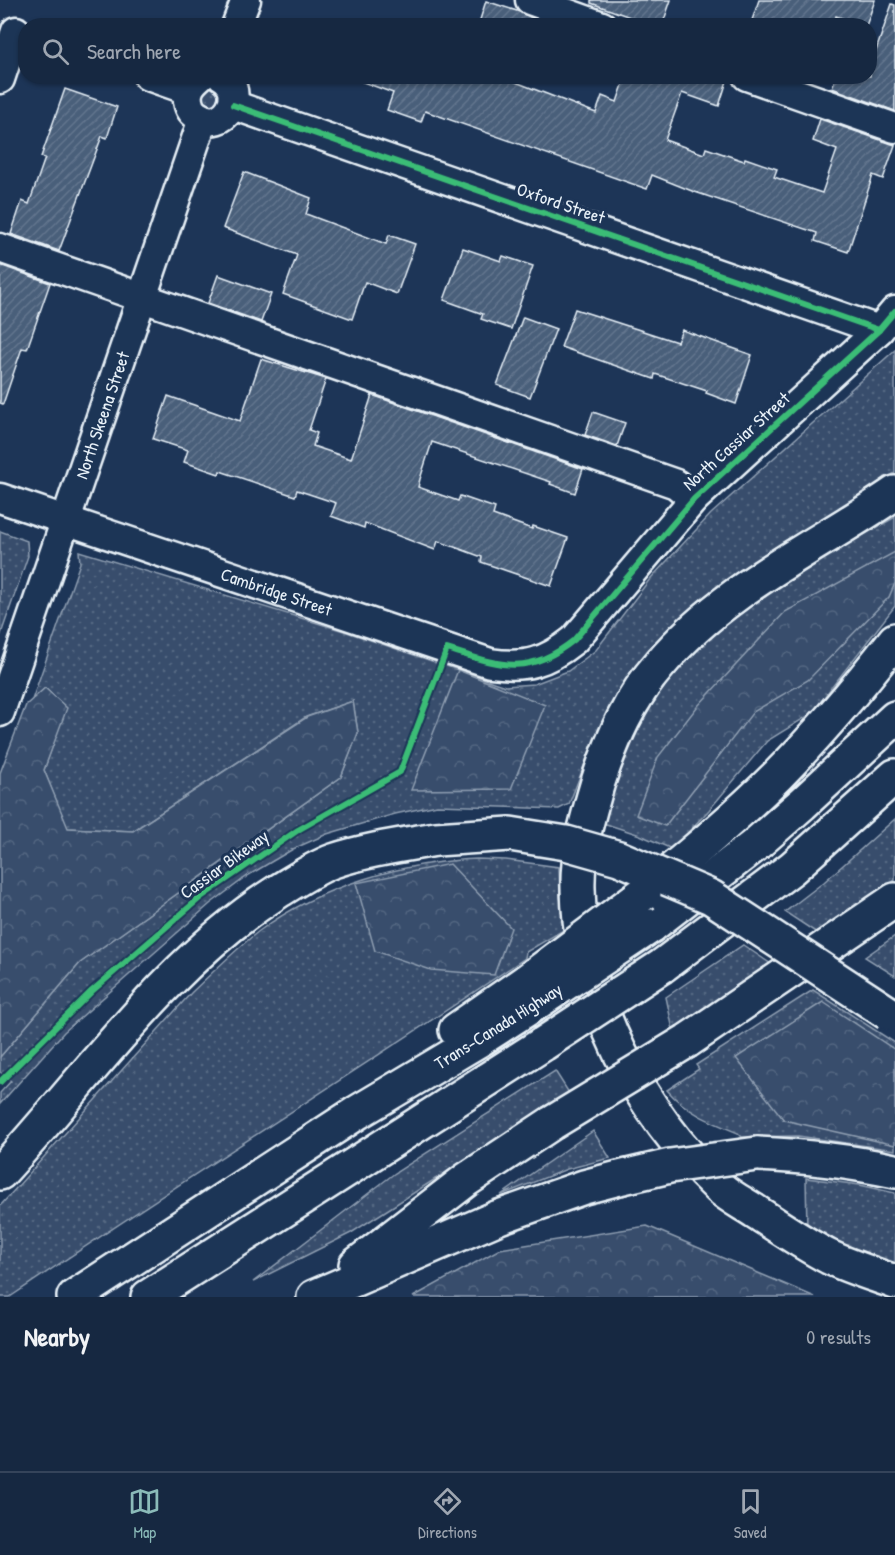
<!DOCTYPE html>
<html lang="en">
<head>
<meta charset="utf-8">
<style>
  :root { --surface:#162841; --page:#1f3048; --text:#f1f3f6; --muted:#9ea6b1; --line:#35445a; --accent:#8bbbb9 }
  body { margin:0; font-family:"Patrick Hand",sans-serif; background:var(--page); color:var(--text) }
  .list { margin:0; padding:0; list-style:none }
  h2 { display:flex; justify-content:space-between; align-items:center; height:78px; margin:0; padding:0 24px; font-size:26px }
  h2 small { font-size:20px; font-weight:400; color:var(--muted) }
  .icon { flex:none; width:33px; height:33px; fill:none; stroke:currentColor; stroke-width:2; stroke-linecap:round; stroke-linejoin:round }
  .map { position:relative; flex:none; width:895px; height:1297px; overflow:hidden }
  .search { position:absolute; background:var(--surface); box-shadow:0 2px 4px #0004; left:18px; right:18px; top:18px; height:66px; display:flex; align-items:center; gap:15px; box-sizing:border-box; padding:0 21px; border-radius:24px; color:var(--muted); font-size:22px }
  .sheet { height:174px; background:var(--surface) }
  nav { display:flex; justify-content:space-around; align-items:center; box-sizing:border-box; height:84px; border-top:2px solid var(--line); background:var(--surface); font-size:16px; color:var(--muted) }
  nav a { display:grid; justify-items:center; gap:3px }
  nav .on { color:var(--accent) }
  .map>svg:first-child { display:block }
  .green { fill:url(#green-dots); stroke:#909fb2; stroke-width:1.5 }
  .forest { fill:url(#forest-crowns); stroke:#909fb2; stroke-width:1.5 }
  .building { fill:url(#building-hatch); stroke:#e8f1f8; stroke-width:1.5 }
  .lines { fill:none; stroke-linecap:round; stroke-linejoin:round }
  .minor-casing { stroke:#e8f1f8; stroke-width:33 }
  .highway-casing { stroke:#e8f1f8; stroke-width:38 }
  .minor { stroke:#1d3557; stroke-width:28 }
  .highway { stroke:#1d3557; stroke-width:33 }
  .highway-bridge-casing { stroke:#e8f1f8; stroke-width:38; stroke-linecap:butt }
  .highway-bridge { stroke:#1d3557; stroke-width:33 }
  .cycleway-casing { stroke:#1d3557; stroke-width:10 }
  .cycleway { stroke:#3abd76; stroke-width:6 }
  .labels { text-anchor:middle; dominant-baseline:central; stroke-width:6; stroke-linejoin:round; paint-order:stroke }
  .street-label { font-size:18px; fill:#e8f1f8; stroke:#1d3557 }
</style>
</head>
<body>
<div class="map">
<svg width="895" height="1297" viewBox="0 0 895 1297">
  <defs>
    <pattern id="green-dots" width="8" height="8" patternUnits="userSpaceOnUse" patternTransform="scale(1.5)"><rect width="8" height="8" fill="#374d6c"/><path d="M2 2h.1M6 6h.1" fill="none" stroke="#546782" stroke-width="1.8" stroke-linecap="round"/></pattern>
    <pattern id="forest-crowns" width="20" height="18" patternUnits="userSpaceOnUse" patternTransform="scale(1.5)"><rect width="20" height="18" fill="#374d6c"/><path d="M2 6a3 3 0 1 1 6 0M12 15a3 3 0 1 1 6 0" fill="none" stroke="#546782"/></pattern>
    <pattern id="building-hatch" width="6" height="6" patternUnits="userSpaceOnUse" patternTransform="scale(1.5)"><rect width="6" height="6" fill="#495e7a"/><path d="M-1 1l2-2M0 6l6-6M5 7l2-2" fill="none" stroke="#63768e"/></pattern>
  </defs>
  <rect width="100%" height="100%" fill="#1d3557"/>
  <filter id="ink" filterUnits="userSpaceOnUse"><feTurbulence type="fractalNoise" baseFrequency=".0167" numOctaves="2"/><feDisplacementMap in="SourceGraphic" scale="12" xChannelSelector="R" yChannelSelector="G"/><feConvolveMatrix kernelMatrix="1 2 1 2 8 2 1 2 1" color-interpolation-filters="sRGB"/></filter>
  <g filter="url(#ink)">
    <!-- green -->
    <g class="green">
      <polygon points="207,80 226,89 211,113 195,91"/>
      <polygon points="895,350 895,473 732,576 692,609 607,718 589,753 569,804 559,809 437,805 395,814 327,834 293,849 249,875 210,904 64,1032 0,1104 0,1093 11,1081 0,1072 0,1057 80,963 341,777 358,733 353,701 306,717 133,831 67,828 44,770 66,708 45,688 32,700 80,563 79,551 344,631 505,686 534,684 568,671 596,650 650,579 711,514"/>
      <path d="M895 517V606L811 714 767 741 709 810 672 849 640 835 603 823C619 767 640 713 678 668 730 606 825 558 895 517Z"/>
      <polygon points="0,531 27,541 28,556 0,637"/>
      <polygon points="895,819 895,880 817,933 785,912 824,882"/>
      <path d="M477 859 506 860 559 867 560 897 567 928 526 952 525 958C354 1073 180 1182 10 1297H0V1206L191 993C213 972 235 950 259 931 320 886 403 862 477 859Z"/>
      <polygon points="895,936 895,976 865,957"/>
      <polygon points="743,945 771,964 673,1030 666,997"/>
      <path d="M813 990 895 1043V1150L798 1136 742 1137 738 1133C711 1122 686 1112 667 1090L699 1069 696 1065Z"/>
      <polygon points="555,1071 571,1096 476,1153 351,1233 253,1282 395,1173"/>
      <polygon points="593,1131 610,1158 567,1169 501,1195"/>
      <polygon points="806,1178 860,1185 895,1193 895,1268 836,1244 807,1228"/>
    </g>
    <!-- forest -->
    <g class="forest">
      <polygon points="895,552 895,583 889,597 808,680 753,712 665,826 636,815 658,757 697,707 785,612"/>
      <polygon points="458,670 545,705 511,789 411,790"/>
      <polygon points="45,688 67,708 44,770 68,828 133,831 307,717 353,701 358,733 341,777 80,963 0,1057 0,773 26,705"/>
      <polygon points="450,864 511,928 494,975 431,970 375,951 356,883"/>
      <polygon points="823,1002 895,1050 895,1145 784,1120 736,1058"/>
      <polygon points="647,1226 815,1297 413,1297 500,1249"/>
    </g>
    <!-- building -->
    <g class="building">
      <polygon points="591,0 671,0 662,26 655,26 591,3"/>
      <polygon points="759,0 875,0 866,26 836,16 834,26 750,26"/>
      <polygon points="486,1 520,12 548,26 478,26"/>
      <polygon points="892,4 895,5 895,111 832,88 836,76 870,76 870,68"/>
      <polygon points="356,76 500,76 596,113 602,96 617,102 626,76 716,76 727,81 719,106 682,93 665,140 704,154 706,148 744,161 745,158 777,169 774,177 822,193 837,150 813,141 820,119 895,145 883,179 873,175 848,252 815,241 817,233 692,191 652,175 647,189 425,111 421,122 387,110 393,93 355,79"/>
      <polygon points="65,89 117,107 107,138 102,136 59,251 11,234 22,201 29,204 45,158 41,157"/>
      <polygon points="244,172 311,198 306,214 386,244 389,235 415,244 397,294 365,282 352,319 283,294 297,255 223,228"/>
      <polygon points="463,248 501,261 503,256 533,266 511,329 481,319 483,314 444,300"/>
      <polygon points="0,265 50,283 27,349 22,348 3,404 0,403"/>
      <polygon points="218,275 271,294 261,322 208,303"/>
      <polygon points="575,309 677,342 682,330 752,355 736,404 706,393 707,391 655,374 654,379 561,347"/>
      <polygon points="523,317 556,329 530,397 497,385"/>
      <polygon points="261,359 326,379 309,430 317,433 313,446 351,459 372,395 583,469 575,493 550,484 551,482 432,442 420,479 418,487 458,501 460,496 495,508 493,515 532,529 533,526 568,538 551,586 481,562 482,557 438,541 435,550 365,523 364,528 331,516 336,503 297,490 295,496 220,471 219,474 184,462 188,450 153,439 168,396 240,421"/>
      <polygon points="593,412 625,423 617,446 585,435"/>
    </g>
    <g class="lines">
      <!-- minor casing -->
      <g class="minor-casing">
        <g id="minor">
          <polyline points="530,0 602,26"/>
          <polyline points="236,26 246,0"/>
          <polyline points="148,76 188,90"/>
          <path d="M200 76C192 83 186 90 188 101 189 107 192 113 198 116 224 134 249 92 222 76"/>
          <polyline points="747,76 895,128"/>
          <polyline points="0,79 16,31"/>
          <polyline points="233,105 879,330"/>
          <polyline points="0,248 676,484 694,499"/>
          <path id="s1" d="M0 498 490 663C526 668 545 663 574 640L694 499 879 330 895 311"/>
          <path id="s2" d="M0 712 203 119"/>
        </g>
      </g>
      <!-- highway casing -->
      <g class="highway-casing">
        <g id="highway">
          <path d="M895 493C815 548 724 588 660 664 630 698 612 739 598 782 588 816 577 852 578 888 580 1000 639 1112 720 1188 730 1197 744 1204 756 1212 779 1227 804 1244 829 1257 850 1267 873 1274 895 1282"/>
          <path d="M644 893C690 855 736 817 778 775 820 733 859 686 895 640"/>
          <polyline points="651,926 755,845 802,804 895,718"/>
          <polyline points="662,966 792,868 895,776"/>
          <polyline points="456,1030 528,980"/>
          <polyline points="687,1041 895,900"/>
          <path d="M757 1154C804 1156 849 1161 895 1171"/>
          <path d="M0 1173C89 1077 166 963 277 892 295 881 314 868 333 861 366 850 402 845 436 839"/>
          <polyline points="356,1265 466,1180 552,1123"/>
          <polyline points="74,1297 358,1112 482,1038 533,1005"/>
          <polyline points="148,1297 543,1044"/>
          <polyline points="314,1297 499,1217 584,1187 619,1178"/>
        </g>
      </g>
      <!-- minor -->
      <use href="#minor" class="minor"/>
      <!-- highway -->
      <use href="#highway" class="highway"/>
      <!-- highway-bridge casing -->
      <g class="highway-bridge-casing">
        <g id="highway-bridge">
          <polyline points="436,839 510,834 566,843 619,858 711,897 888,1013"/>
          <polyline points="528,980 644,893"/>
          <polyline points="533,1005 651,926"/>
          <polyline points="543,1044 662,966"/>
          <polyline points="552,1123 687,1041"/>
          <polyline points="619,1178 670,1166 757,1154"/>
        </g>
      </g>
      <!-- highway-bridge -->
      <use href="#highway-bridge" class="highway-bridge"/>
      <!-- cycleway casing -->
      <g class="cycleway-casing">
        <g id="cycleway">
          <polyline points="233,105 879,330"/>
          <path d="M0 1082 92 991 201 897 298 830 400 772 447 649C498 665 527 678 574 640L694 499 879 330 895 311"/>
        </g>
      </g>
      <!-- cycleway -->
      <use href="#cycleway" class="cycleway"/>
    </g>
  </g>
  <g class="labels">
    <!-- street labels -->
    <g class="street-label">
      <text transform="translate(561 203) rotate(19)">Oxford Street</text>
      <text stroke="none"><textPath href="#s2" startOffset="314">North Skeena Street</textPath></text>
      <text transform="translate(736 441) rotate(-42)">North Cassiar Street</text>
      <text stroke="none"><textPath href="#s1" startOffset="292">Cambridge Street</textPath></text>
      <text transform="translate(224 864) rotate(-36)">Cassiar Bikeway</text>
      <text transform="translate(498 1026) rotate(-32)">Trans-Canada Highway</text>
    </g>
  </g>
</svg>
<div class="search"><svg class="icon" aria-label="search" viewBox="0 0 24 24"><circle cx="10" cy="10" r="6"/><path d="M15 15l6 6"/></svg>Search here</div>
</div>
<section class="sheet">
<h2>Nearby<small>0 results</small></h2>
<ul class="list">
</ul>
</section>
<nav>
<a class="on"><svg class="icon" aria-label="map" viewBox="0 0 24 24"><path d="M3 6l6-2 6 2 6-2v14l-6 2-6-2-6 2zM9 4v14M15 6v14"/></svg>Map</a>
<a><svg class="icon" aria-label="directions" viewBox="0 0 24 24"><path d="M12 3l9 9-9 9-9-9zM9 14v-3h6M13 9l2 2-2 2"/></svg>Directions</a>
<a><svg class="icon" aria-label="saved" viewBox="0 0 24 24"><path d="M7 4h10v16l-5-4-5 4z"/></svg>Saved</a>
</nav>
</body>
</html>
